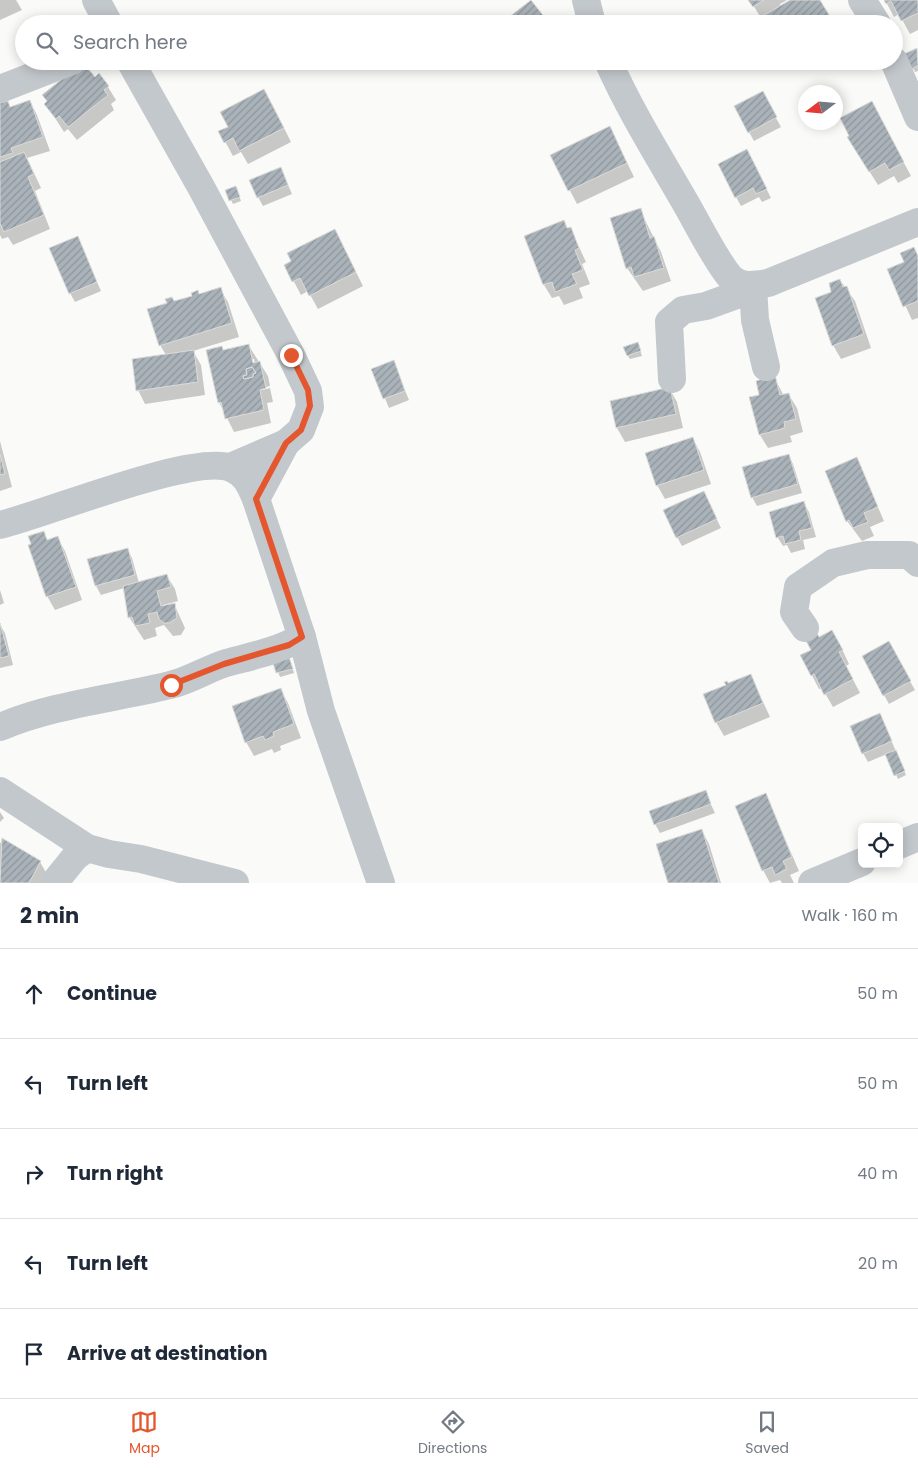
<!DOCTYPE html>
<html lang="en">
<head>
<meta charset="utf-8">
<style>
  :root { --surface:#fff; --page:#f2f2f3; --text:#1f2937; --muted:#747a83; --line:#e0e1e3; --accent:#e4572e }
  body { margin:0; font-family:Poppins,sans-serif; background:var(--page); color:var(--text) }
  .controls { position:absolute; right:15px; bottom:15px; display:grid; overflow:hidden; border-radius:8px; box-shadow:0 2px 12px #0003 }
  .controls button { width:45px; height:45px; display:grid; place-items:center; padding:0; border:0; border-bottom:1px solid var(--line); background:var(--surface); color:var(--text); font:25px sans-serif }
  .compass { position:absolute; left:798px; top:85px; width:45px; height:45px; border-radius:50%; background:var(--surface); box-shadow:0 2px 12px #0003; rotate:254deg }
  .stop { position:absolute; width:15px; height:15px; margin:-11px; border:4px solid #e4572e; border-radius:50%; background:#fff }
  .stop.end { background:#e4572e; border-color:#fff; box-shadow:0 1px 5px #0008 }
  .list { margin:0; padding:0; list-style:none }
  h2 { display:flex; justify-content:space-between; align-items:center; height:65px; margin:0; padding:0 20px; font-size:21px }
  h2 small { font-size:16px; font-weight:400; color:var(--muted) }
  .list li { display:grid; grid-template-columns:32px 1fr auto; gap:15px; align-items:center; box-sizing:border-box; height:90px; padding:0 20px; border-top:1px solid var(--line) }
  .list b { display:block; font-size:19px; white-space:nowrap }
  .list em { font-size:16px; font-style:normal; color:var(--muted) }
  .icon { flex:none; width:28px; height:28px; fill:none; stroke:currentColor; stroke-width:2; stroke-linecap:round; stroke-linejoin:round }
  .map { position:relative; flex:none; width:918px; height:883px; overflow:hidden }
  .search { position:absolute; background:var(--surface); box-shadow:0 2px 12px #0003; left:15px; right:15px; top:15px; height:55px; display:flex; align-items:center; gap:12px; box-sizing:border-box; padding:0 18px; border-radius:28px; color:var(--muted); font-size:19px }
  .sheet { height:515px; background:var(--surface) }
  nav { display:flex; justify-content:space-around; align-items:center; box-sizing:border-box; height:70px; border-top:1px solid var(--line); background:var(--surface); font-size:14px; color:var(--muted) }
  nav a { display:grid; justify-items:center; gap:2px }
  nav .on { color:var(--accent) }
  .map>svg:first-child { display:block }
  .shadow { fill:#0003; fill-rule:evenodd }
  .building { fill:url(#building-hatch); stroke:#dcdcda; fill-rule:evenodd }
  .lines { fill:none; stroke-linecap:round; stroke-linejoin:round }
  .minor { stroke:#c3c8cc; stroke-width:28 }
  .route { stroke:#e4572e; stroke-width:6 }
</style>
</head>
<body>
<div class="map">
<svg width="918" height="883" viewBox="0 0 918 883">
  <defs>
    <pattern id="building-hatch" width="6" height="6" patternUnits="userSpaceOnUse" patternTransform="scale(1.25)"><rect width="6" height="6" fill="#aab3b9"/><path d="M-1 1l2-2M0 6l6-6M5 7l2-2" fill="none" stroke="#8e969c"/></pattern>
  </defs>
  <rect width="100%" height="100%" fill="#fafaf8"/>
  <!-- shadow -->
  <g class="shadow">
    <polygon points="0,0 16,0 22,10 0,20"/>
    <polygon points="750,0 787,0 780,4 781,7 793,0 819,0 833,24 751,24 761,18"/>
    <polygon points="885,0 918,0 918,30 910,34 899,14 894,17"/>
    <polygon points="917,49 918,71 915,72 906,55"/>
    <polygon points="770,61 787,61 774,68"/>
    <polygon points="94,79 108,87 116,100 111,104 114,110 77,140 68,129 64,132 46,104"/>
    <polygon points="30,101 37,115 50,151 27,158 41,188 35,191 50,229 13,245 8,237 2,239 0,235 0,105 10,108"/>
    <polygon points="767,102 781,127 754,141 749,132"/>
    <polygon points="272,104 291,142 248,164 241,152 233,156 220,132"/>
    <polygon points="879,116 911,176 898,183 894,176 878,185 856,150"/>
    <polygon points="617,142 634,177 577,204 552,156"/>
    <polygon points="752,160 771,198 762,202 759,197 741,206 736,197"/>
    <polygon points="285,178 292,194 263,206 258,197"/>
    <polygon points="236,188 241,201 233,204 231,200"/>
    <polygon points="640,210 661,252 671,281 643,291 627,268"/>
    <polygon points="570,228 586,262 582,264 590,284 579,288 583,298 564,305 559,296 552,298 544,285 525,236"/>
    <polygon points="77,237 101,291 75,302 70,293"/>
    <polygon points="342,244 363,286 318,309 308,291 301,295 285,265"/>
    <polygon points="918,256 918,318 912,320 889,270"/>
    <polygon points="840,280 855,301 871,348 841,359 833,345 833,293"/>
    <polygon points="220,289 228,302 239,337 193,351 201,365 205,395 145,404 138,390 166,355 160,345 168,304"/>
    <path d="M249 346 268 376 270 386 262 388V390L270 388 273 402 267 403 271 423 234 432 219 402 222 347 224 351ZM251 359H254L256 369H254Z"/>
    <polygon points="639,347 642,356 630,359 628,356"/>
    <polygon points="393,362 409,400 389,408 373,370"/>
    <polygon points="774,377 784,396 789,395 797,408 803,432 790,436 792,442 768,448 760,435 751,398 761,396"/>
    <polygon points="669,388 677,402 683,428 625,442 617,428 611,402"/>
    <polygon points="693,439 700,452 711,484 665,499 657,485"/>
    <polygon points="0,441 12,487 0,491"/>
    <polygon points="788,455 793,464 802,493 757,506 752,497"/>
    <polygon points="857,459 884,521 870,527 874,536 862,541 847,521 826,472"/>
    <polygon points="708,501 721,528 682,546 677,537"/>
    <polygon points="804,503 809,512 816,537 803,540 805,549 791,553 787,545 783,546 778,538 770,513"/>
    <polygon points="43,532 48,540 57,537 65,551 82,600 55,610 47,596"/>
    <polygon points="127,549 132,558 139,583 167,576 175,589 178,601 163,605 163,607 174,604 185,628 181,635 173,636 164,625 155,628 157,636 144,640 129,617 124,588 101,595 96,586"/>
    <polygon points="0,590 4,603 0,605"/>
    <polygon points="0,625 5,633 13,665 0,668"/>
    <polygon points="819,638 840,645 849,664 846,666 860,693 833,707 822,688 819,689 802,656 812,650"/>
    <polygon points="888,643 915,690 889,704 884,695"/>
    <polygon points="289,656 294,673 280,677 272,657"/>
    <polygon points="751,676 770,717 724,736 716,722 728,685"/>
    <polygon points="280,689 288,703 301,738 280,746 281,750 274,753 272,749 254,756 246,742"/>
    <polygon points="880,714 906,775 898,779 887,754 868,762 863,753"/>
    <polygon points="705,792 715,813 660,833 655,824"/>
    <polygon points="766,795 799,871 790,875 794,883 782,883 780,880 770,883 763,870"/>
    <polygon points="0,812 4,818 0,822"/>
    <polygon points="702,831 709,844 721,883 669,883 658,844"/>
    <polygon points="2,840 40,862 48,876 44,883 0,883 0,844"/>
  </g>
  <!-- building -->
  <g class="building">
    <polygon points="531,0 550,24 500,24"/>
    <polygon points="748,0 764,0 753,7"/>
    <polygon points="790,0 820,0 831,18 821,24 749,24"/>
    <polygon points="884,0 918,0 918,13 901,21 891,1 886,4"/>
    <polygon points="917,48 918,65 912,69 904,54"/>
    <polygon points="83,62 95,77 99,73 109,86 104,90 108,95 68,127 59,116 56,119 44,104 47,101 42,95"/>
    <polygon points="264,89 284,128 239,151 233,138 224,143 218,131 228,127 220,112"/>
    <polygon points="763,91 777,117 748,133 734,106"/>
    <polygon points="30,100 43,137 11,148 13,153 0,157 0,103 8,101 10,107"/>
    <polygon points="872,101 904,162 889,170 885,163 869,172 847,137 849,136 840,118"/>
    <polygon points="610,126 627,163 568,191 550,155"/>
    <polygon points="747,149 767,189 756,194 753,188 735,198 718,164"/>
    <polygon points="24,152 34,174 28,177 44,215 4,232 0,223 0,162"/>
    <polygon points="281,167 288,185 257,198 249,180"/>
    <polygon points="236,186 240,197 229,201 225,190"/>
    <polygon points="641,208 650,238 654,236 664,268 634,277 631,267 626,269 610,218"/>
    <polygon points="564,220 567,228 571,227 579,248 575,250 583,270 572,274 577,284 555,292 552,282 543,285 524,236"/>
    <polygon points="335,229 356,272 309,296 300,278 292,282 284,265 291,261 287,253"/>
    <polygon points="78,236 97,282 69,294 49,248"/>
    <polygon points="914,247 918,256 918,301 903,307 887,269 904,262 900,253"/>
    <polygon points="840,279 843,287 847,286 864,334 832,346 815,298 831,292 829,283"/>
    <polygon points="221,287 232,323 159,346 147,309 167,303 165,299 172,297 174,301 192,296 191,293 198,290 199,294"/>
    <polygon points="638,342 641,351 627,356 623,347"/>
    <path d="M249 344 253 363 260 361 266 388 260 390 264 410 225 419 221 402 218 403 206 350 222 346 223 350ZM252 367 256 373 253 374V377L244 379 243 376 247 375 246 369Z"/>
    <polygon points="194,350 198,382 136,391 132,359"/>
    <polygon points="394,360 405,391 383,399 371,369"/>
    <polygon points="252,367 256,373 253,374 253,377 244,379 243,376 247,375 246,369"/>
    <polygon points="775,375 780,395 789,393 796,419 784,422 785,428 759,435 749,397 759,395 756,381"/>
    <polygon points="670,387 676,414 616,428 610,401"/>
    <polygon points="693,437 704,470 656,486 645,453"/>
    <polygon points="0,454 5,474 0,475"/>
    <polygon points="789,454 798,484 751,498 742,467"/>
    <polygon points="857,457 878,507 864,513 868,522 853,528 849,520 846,522 825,471"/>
    <polygon points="704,491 717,519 676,538 663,510"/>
    <polygon points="804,501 812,528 799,531 801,540 785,544 783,536 776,538 769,512"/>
    <polygon points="44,531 47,540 58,536 76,587 46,597 28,545 31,544 28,536"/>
    <polygon points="128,548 135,575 95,586 87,559"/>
    <polygon points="167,574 171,587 157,591 161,606 175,603 177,618 169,623 164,623 159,619 157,612 148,614 150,623 135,626 132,617 128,618 123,586"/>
    <polygon points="0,623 9,656 0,658"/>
    <polygon points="832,630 843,650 839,652 853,679 824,695 814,674 811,676 800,655 811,650 805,639 817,633 819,637"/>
    <polygon points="889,641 911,681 883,696 862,656"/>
    <polygon points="287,651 293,669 276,673 271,656"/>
    <polygon points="751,674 763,703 715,723 703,694 726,685 724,682 727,681 728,683"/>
    <polygon points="281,688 294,724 273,732 274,736 265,740 263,736 245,743 232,706"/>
    <polygon points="880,713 892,741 862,754 850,726"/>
    <polygon points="896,750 905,771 894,776 885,754"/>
    <polygon points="706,790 711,804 654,825 649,811"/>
    <polygon points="766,793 792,857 783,861 787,869 775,875 772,867 762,871 735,806"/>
    <polygon points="702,829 719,883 668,883 656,844"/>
    <polygon points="2,838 41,861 29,883 0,883"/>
  </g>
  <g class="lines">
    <!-- minor -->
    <g class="minor">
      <polyline points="96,0 109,24"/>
      <polyline points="586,0 592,24"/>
      <polyline points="862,0 877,24"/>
      <polyline points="130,61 201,187 291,355 308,391 310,407 301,430 286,443 256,499"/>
      <path d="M608 61C631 113 661 160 689 209 699 227 718 264 731 278 741 288 755 285 768 283L918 222"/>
      <polyline points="894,61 918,117"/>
      <polyline points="0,89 72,61"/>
      <polyline points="672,379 669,322 683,310 706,306 739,294 753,286 755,320 766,367"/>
      <polyline points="230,467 286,443"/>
      <path d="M0 525C46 514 194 453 231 468 246 474 250 485 256 499L302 637 321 711 381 883"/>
      <polyline points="805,628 794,612 798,587 833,563 867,555 909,555 918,563"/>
      <path d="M0 727C55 704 113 699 170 685 189 681 207 669 226 663 252 656 278 651 302 637"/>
      <polyline points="0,791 87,848 109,854 141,859 235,883"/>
      <polyline points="899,845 918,837"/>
      <polyline points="54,883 75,857 87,848"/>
      <polyline points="812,883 862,862"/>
    </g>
  </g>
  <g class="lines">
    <!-- route -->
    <polyline class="route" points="171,685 224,664 289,645 302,637 256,499 286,443 301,430 310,406 308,390 291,355"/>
  </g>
</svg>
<div class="controls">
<button><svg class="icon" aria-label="locate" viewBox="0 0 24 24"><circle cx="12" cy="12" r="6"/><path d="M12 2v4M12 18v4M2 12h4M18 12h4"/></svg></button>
</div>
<svg class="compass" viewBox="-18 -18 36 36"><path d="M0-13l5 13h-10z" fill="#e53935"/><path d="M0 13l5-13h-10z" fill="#747a83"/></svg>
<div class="stop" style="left:171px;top:685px"></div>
<div class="stop end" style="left:291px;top:355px"></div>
<div class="search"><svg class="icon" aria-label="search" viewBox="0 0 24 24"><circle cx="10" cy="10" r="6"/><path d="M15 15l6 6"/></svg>Search here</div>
</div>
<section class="sheet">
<h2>2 min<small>Walk · 160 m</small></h2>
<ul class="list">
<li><svg class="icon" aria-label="ahead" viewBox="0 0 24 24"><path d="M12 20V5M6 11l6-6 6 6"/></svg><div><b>Continue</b></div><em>50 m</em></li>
<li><svg class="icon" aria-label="left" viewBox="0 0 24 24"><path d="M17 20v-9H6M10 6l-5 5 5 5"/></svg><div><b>Turn left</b></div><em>50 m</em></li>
<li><svg class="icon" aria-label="right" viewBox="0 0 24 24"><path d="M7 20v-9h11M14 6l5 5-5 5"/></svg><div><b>Turn right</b></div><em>40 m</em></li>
<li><svg class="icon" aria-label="left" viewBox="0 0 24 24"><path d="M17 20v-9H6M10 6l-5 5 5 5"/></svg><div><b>Turn left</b></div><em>20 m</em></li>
<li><svg class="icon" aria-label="arrive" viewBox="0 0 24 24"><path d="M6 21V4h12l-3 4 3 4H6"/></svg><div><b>Arrive at destination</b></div></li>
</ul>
</section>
<nav>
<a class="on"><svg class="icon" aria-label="map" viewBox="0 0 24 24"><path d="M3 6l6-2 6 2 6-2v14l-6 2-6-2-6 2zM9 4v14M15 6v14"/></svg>Map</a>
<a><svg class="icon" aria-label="directions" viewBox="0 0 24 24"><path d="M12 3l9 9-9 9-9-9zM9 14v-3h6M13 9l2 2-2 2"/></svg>Directions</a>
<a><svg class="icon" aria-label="saved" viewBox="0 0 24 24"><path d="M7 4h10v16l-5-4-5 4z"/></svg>Saved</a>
</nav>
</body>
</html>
